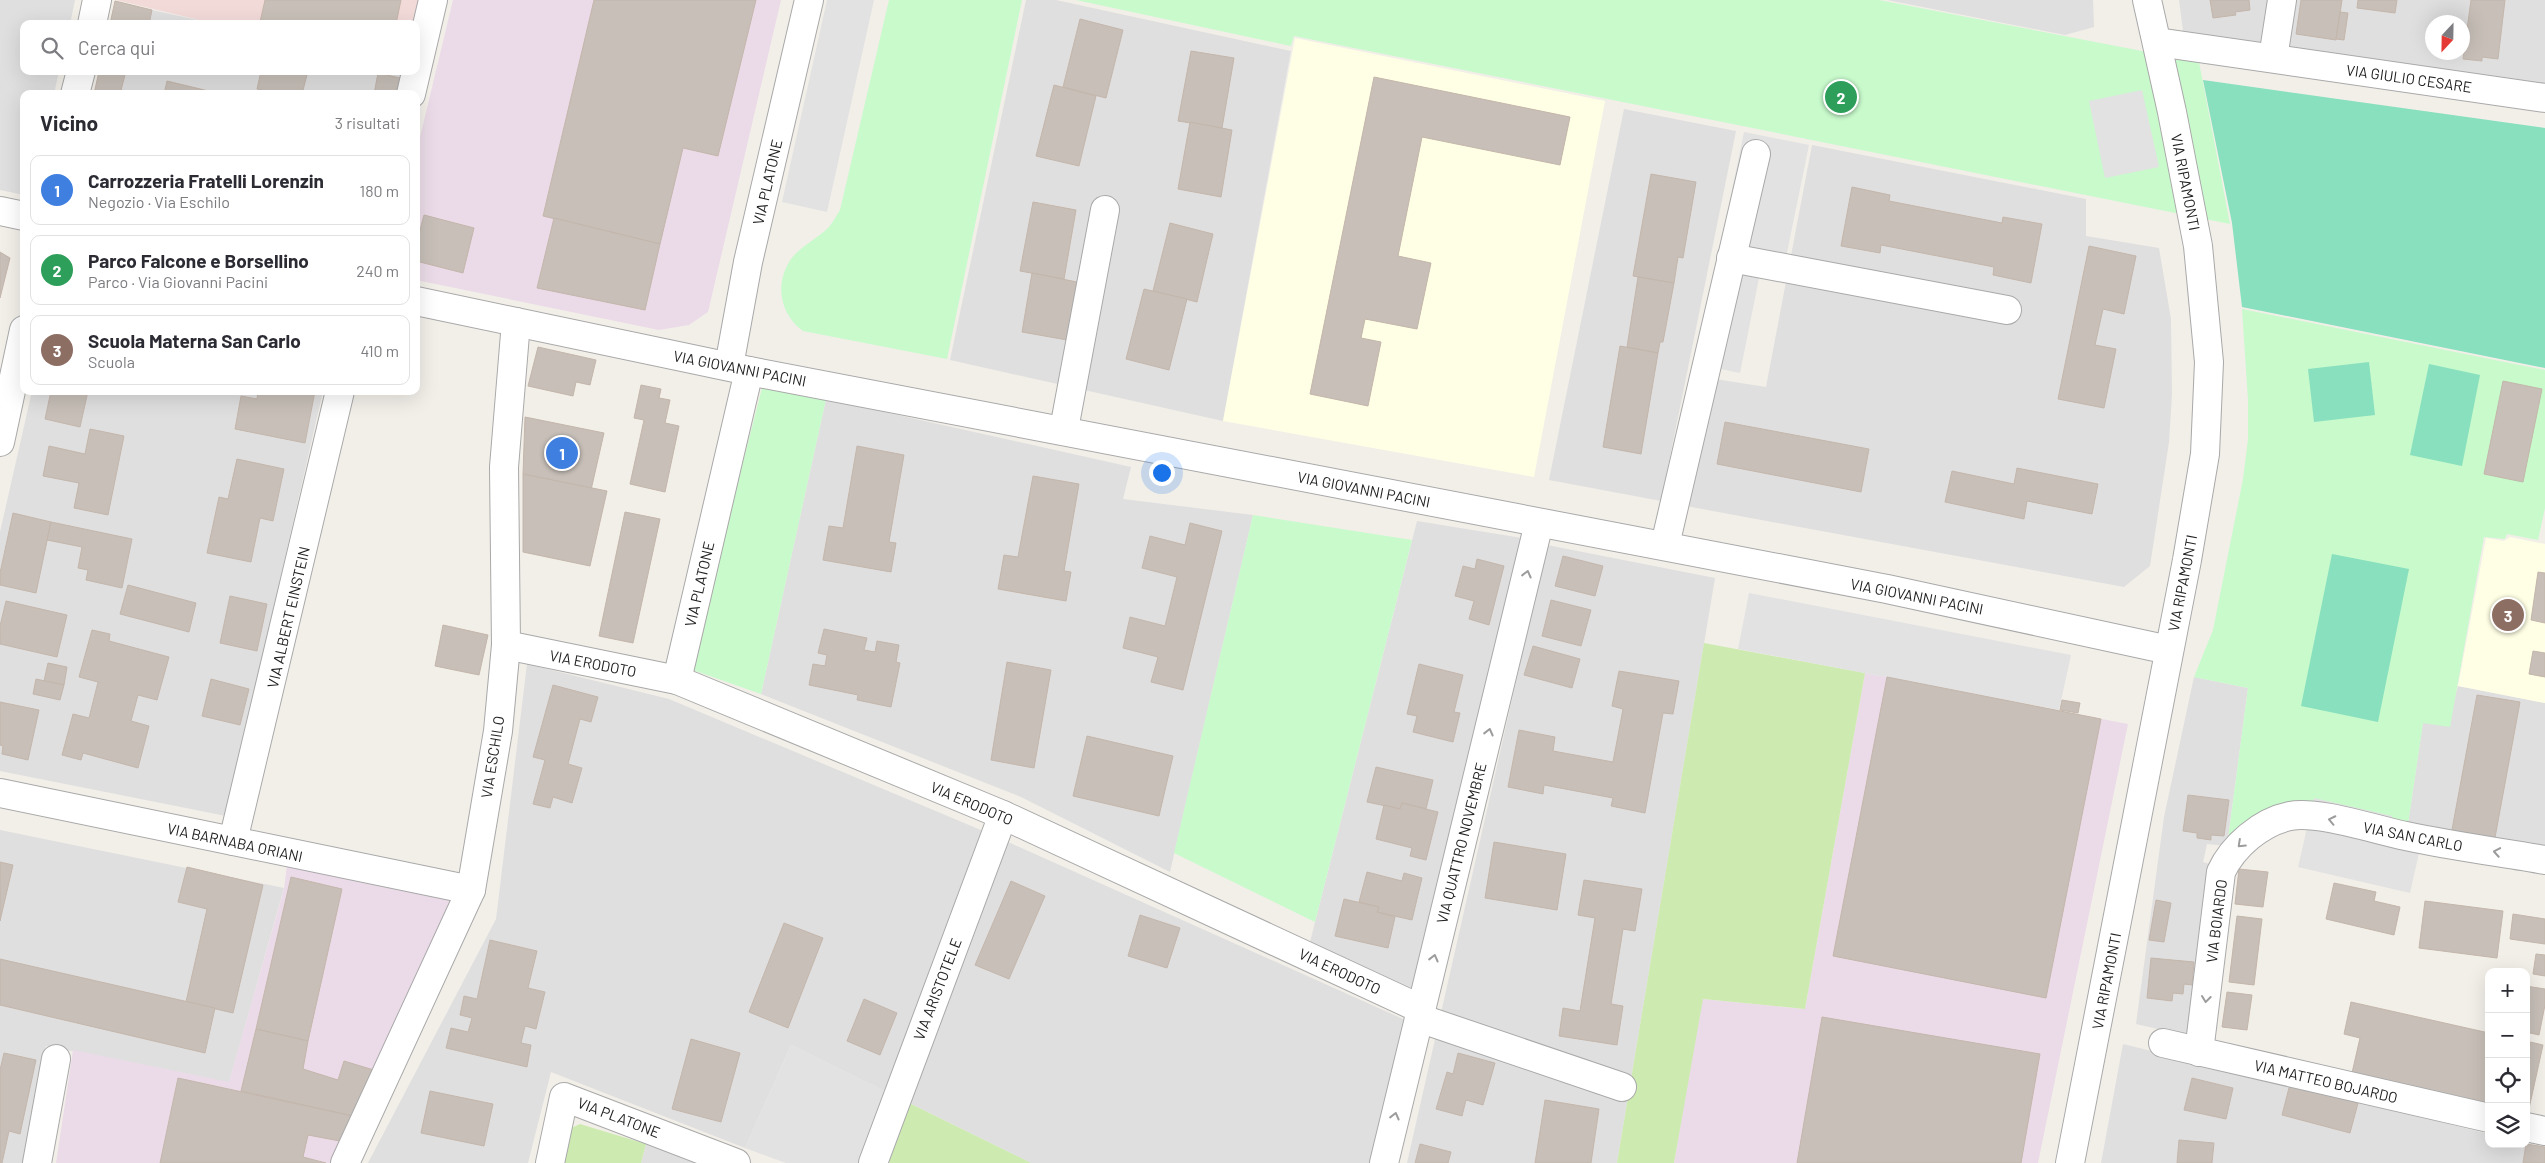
<!DOCTYPE html>
<html lang="it">
<head>
<meta charset="utf-8">
<style>
  :root { --surface:#fff; --page:#f7f7f7; --text:#2b2b33; --muted:#7c7c81; --line:#e1e1e2; --accent:#db2777 }
  body { margin:0; font-family:Barlow,sans-serif; background:var(--page); color:var(--text) }
  .controls { position:absolute; right:15px; bottom:15px; display:grid; overflow:hidden; border-radius:10px; box-shadow:0 5px 20px #0002 }
  .controls button { width:45px; height:45px; display:grid; place-items:center; padding:0; border:0; border-bottom:1px solid var(--line); background:var(--surface); color:var(--text); font:25px sans-serif }
  .compass { position:absolute; left:2425px; top:15px; width:45px; height:45px; border-radius:50%; background:var(--surface); box-shadow:0 5px 20px #0002; rotate:202deg }
  .you { position:absolute; left:1161px; top:472px; width:18px; height:18px; margin:-12px; border:4px solid #fff; border-radius:50%; background:#1a73e8; box-shadow:0 0 0 8px #1a73e833 }
  .badge { display:grid; place-items:center; width:32px; height:32px; border-radius:50%; background:var(--accent); color:#fff; font-size:16px; font-weight:700 }
  .pin { position:absolute; translate:-50% -50%; border:2px solid #fff; box-shadow:0 1px 5px #0006 }
  .list { margin:0; padding:0; list-style:none }
  h2 { display:flex; justify-content:space-between; align-items:center; height:65px; margin:0; padding:0 20px; font-size:21px }
  h2 small { font-size:16px; font-weight:400; color:var(--muted) }
  .list li { display:grid; grid-template-columns:32px 1fr auto; gap:15px; align-items:center; box-sizing:border-box; height:70px; margin:0 10px 10px; padding:0 10px; border:1px solid var(--line); border-radius:10px }
  .list b { display:block; font-size:19px; white-space:nowrap }
  .list p { margin:0; font-size:16px; white-space:nowrap; color:var(--muted) }
  .list em { font-size:16px; font-style:normal; color:var(--muted) }
  .icon { flex:none; width:28px; height:28px; fill:none; stroke:currentColor; stroke-width:2; stroke-linecap:round; stroke-linejoin:round }
  .map { position:relative; flex:none; width:2545px; height:1163px; overflow:hidden }
  .search { position:absolute; background:var(--surface); box-shadow:0 5px 20px #0002; left:20px; top:20px; width:400px; height:55px; display:flex; align-items:center; gap:12px; box-sizing:border-box; padding:0 18px; border-radius:10px; color:var(--muted); font-size:19px }
  .panel { position:absolute; background:var(--surface); box-shadow:0 5px 20px #0002; left:20px; top:90px; width:400px; height:305px; border-radius:10px }
  .map>svg:first-child { display:block }
  .residential { fill:#e0dfdf; fill-rule:evenodd }
  .commercial { fill:#f2dad9 }
  .industrial { fill:#ebdbe8 }
  .education { fill:#ffffe5 }
  .grass { fill:#cdebb0 }
  .park { fill:#c8facc }
  .pitch { fill:#88e0be }
  .parking { fill:#e2e2e2 }
  .building { fill:#c7bfb8; stroke:#c4b6ab }
  .lines { fill:none; stroke-linecap:round; stroke-linejoin:round }
  .minor-casing { stroke:#a9a9a9; stroke-width:30 }
  .minor { stroke:#fff; stroke-width:28 }
  .oneway { stroke:#9c9c9c }
  .labels { text-anchor:middle; dominant-baseline:central; stroke-width:4.5; stroke-linejoin:round; paint-order:stroke }
  .street-label { font-size:15px; fill:#222; stroke:#fff }
</style>
</head>
<body>
<div class="map">
<svg width="2545" height="1163" viewBox="0 0 2545 1163">
  <rect width="100%" height="100%" fill="#f2efe9"/>
  <!-- residential -->
  <g class="residential">
    <polygon points="0,0 75,0 70,24 24,24 24,71 59,71 54,94 24,94 24,195 0,190"/>
    <polygon points="1026,0 1056,0 1291,51 1223,421 950,360"/>
    <polygon points="1887,0 2093,0 2094,27 2065,35"/>
    <polygon points="2179,0 2271,0 2264,44 2183,31"/>
    <path d="M2290 0H2545V88L2283 47ZM2432 22H2462V52H2432Z"/>
    <polygon points="115,1 152,10 216,24 110,24"/>
    <polygon points="99,71 402,71 396,94 94,94"/>
    <polygon points="1624,109 1736,131 1661,501 1549,480"/>
    <polygon points="1812,145 2086,199 2086,236 2159,248 2171,319 2172,394 2169,442 2150,566 2124,587 1686,506 1715,379 1766,387"/>
    <polygon points="32,391 323,391 226,816 0,771 0,532"/>
    <polygon points="826,399 1131,467 1123,499 1253,515 1170,872 1021,797 761,694"/>
    <polygon points="1417,521 1522,538 1414,989 1310,942"/>
    <polygon points="1547,545 1715,578 1617,1163 1407,1163"/>
    <polygon points="527,664 669,699 988,833 1412,1023 1371,1163 1031,1163 791,1045 745,1148 551,1072 528,1163 368,1163 496,919"/>
    <polygon points="2194,677 2248,688 2227,846 2207,844 2203,862 2210,864 2188,1036 2136,1024 2164,817"/>
    <polygon points="2458,686 2545,703 2545,854 2407,831 2423,722 2454,701"/>
    <polygon points="0,830 284,888 229,1083 46,1046 23,1163 0,1163"/>
    <polygon points="2123,1044 2489,1134 2489,1144 2526,1143 2545,1147 2545,1163 2101,1163"/>
    <polygon points="646,1144 696,1163 641,1163"/>
  </g>
  <!-- commercial -->
  <polygon class="commercial" points="116,0 418,0 413,24 216,24"/>
  <!-- industrial -->
  <g class="industrial">
    <polygon points="453,0 781,0 708,312 689,325 659,330 416,280 416,154"/>
    <polygon points="1865,673 2128,724 2038,1163 1674,1163 1702,999 1805,1009"/>
    <polygon points="287,865 455,899 336,1163 56,1163 73,1050 229,1082 284,889"/>
  </g>
  <!-- education -->
  <g class="education">
    <polygon points="1295,38 1605,101 1534,477 1223,421"/>
    <polygon points="2510,537 2545,544 2545,703 2458,686 2486,538 2504,541"/>
  </g>
  <!-- grass -->
  <g class="grass">
    <polygon points="1704,643 1865,673 1805,1009 1703,999 1674,1163 1617,1163"/>
    <polygon points="907,1102 1031,1163 889,1163"/>
    <polygon points="580,1124 646,1144 641,1163 561,1163 569,1129"/>
  </g>
  <!-- park -->
  <g class="park">
    <path d="M889 0H1022L947 359 803 331C780 314 774 284 791 259 801 246 817 239 829 227 833 222 836 216 840 210Z"/>
    <polygon points="1076,0 1879,0 2199,62 2230,224 1294,36 1291,46"/>
    <polygon points="2242,309 2545,370 2545,508 2538,540 2507,534 2505,539 2484,537 2450,727 2423,723 2407,831 2296,807 2227,846 2248,688 2194,677 2213,630 2243,479 2248,439 2248,400"/>
    <polygon points="762,388 826,399 761,694 690,669"/>
    <polygon points="1253,515 1412,540 1315,922 1174,853"/>
  </g>
  <!-- pitch -->
  <g class="pitch">
    <polygon points="2203,80 2545,128 2545,368 2242,307 2232,223"/>
    <polygon points="2369,362 2375,415 2314,422 2308,369"/>
    <polygon points="2429,364 2480,375 2462,466 2410,455"/>
    <polygon points="2332,554 2409,569 2378,722 2301,706"/>
  </g>
  <!-- parking -->
  <g class="parking">
    <polygon points="827,0 874,0 827,212 782,202"/>
    <polygon points="2142,90 2159,167 2105,178 2089,101"/>
    <polygon points="1744,132 1809,145 1782,277 1760,273 1740,373 1716,368 1719,254"/>
    <polygon points="1749,593 2071,655 2059,710 1738,649"/>
    <polygon points="2314,798 2392,816 2386,845 2419,853 2410,893 2298,867"/>
    <polygon points="791,1045 887,1092 858,1163 786,1163 745,1148"/>
  </g>
  <!-- building -->
  <g class="building">
    <polygon points="265,0 401,0 396,24 269,24 260,22"/>
    <polygon points="594,0 756,0 718,156 683,148 660,244 543,216"/>
    <polygon points="2210,0 2249,0 2250,10 2235,12 2236,15 2213,18"/>
    <polygon points="2301,0 2342,0 2336,40 2296,34"/>
    <polygon points="2358,0 2397,0 2395,13 2357,8"/>
    <polygon points="2471,0 2505,0 2498,59 2482,57 2482,61 2463,59"/>
    <polygon points="115,1 152,10 149,24 110,24"/>
    <polygon points="2340,12 2348,13 2344,40 2336,39"/>
    <polygon points="1080,19 1123,30 1106,98 1063,87"/>
    <polygon points="1191,51 1234,58 1222,128 1178,121"/>
    <polygon points="99,71 126,71 120,94 94,94"/>
    <polygon points="261,71 308,71 302,94 276,94 257,89"/>
    <polygon points="378,73 400,78 396,94 374,94"/>
    <polygon points="1374,77 1570,117 1560,165 1422,137 1398,256 1431,263 1417,329 1365,319 1361,338 1381,342 1368,406 1310,394"/>
    <polygon points="167,81 221,94 164,94"/>
    <polygon points="1054,85 1096,96 1079,166 1036,156"/>
    <polygon points="1190,122 1232,130 1221,197 1178,189"/>
    <polygon points="1651,174 1696,182 1683,258 1678,257 1674,283 1633,276"/>
    <polygon points="1852,187 1890,195 1889,201 2002,223 2003,217 2042,224 2031,283 1993,275 1994,267 1881,245 1880,253 1841,246"/>
    <polygon points="1033,202 1076,210 1064,279 1020,271"/>
    <polygon points="424,215 474,228 463,273 416,261 416,245"/>
    <polygon points="554,218 660,244 645,310 537,288"/>
    <polygon points="1170,223 1213,234 1197,302 1153,291"/>
    <polygon points="2089,246 2136,256 2124,314 2103,309 2095,345 2116,349 2104,408 2058,399"/>
    <polygon points="0,252 10,258 0,298"/>
    <polygon points="1032,273 1077,282 1067,340 1022,332"/>
    <polygon points="1638,277 1674,283 1663,342 1660,342 1658,353 1627,347"/>
    <polygon points="1144,289 1187,299 1169,370 1126,359"/>
    <polygon points="1620,346 1658,353 1641,454 1603,447"/>
    <polygon points="538,347 596,360 590,385 576,382 573,396 528,386"/>
    <polygon points="2503,381 2542,389 2523,482 2484,474"/>
    <polygon points="641,385 661,389 659,398 670,400 665,423 679,426 665,492 630,484 644,420 634,418"/>
    <polygon points="51,391 88,391 80,427 45,419"/>
    <polygon points="258,391 315,391 305,443 235,429 241,396 257,399"/>
    <polygon points="525,417 604,433 591,490 523,474"/>
    <polygon points="1725,422 1869,449 1861,492 1717,464"/>
    <polygon points="90,429 124,436 108,515 74,508 79,483 43,476 49,446 85,454"/>
    <polygon points="857,446 904,455 889,542 896,543 891,572 823,560 829,526 843,528"/>
    <polygon points="237,459 284,469 273,521 260,518 251,562 207,553 219,497 228,499"/>
    <polygon points="2017,468 2098,484 2092,514 2027,501 2024,519 1945,502 1952,471 2014,484"/>
    <polygon points="523,474 607,491 590,566 523,552"/>
    <polygon points="1033,476 1079,484 1064,571 1071,572 1066,601 998,589 1004,555 1018,557"/>
    <polygon points="625,512 660,519 633,643 599,636"/>
    <polygon points="13,513 51,522 36,593 0,585 0,573"/>
    <polygon points="51,522 132,539 122,588 86,580 88,570 78,568 82,547 47,540"/>
    <polygon points="1190,523 1222,531 1183,690 1151,682 1158,657 1123,648 1130,617 1165,626 1177,577 1142,568 1150,536 1185,545"/>
    <polygon points="1563,556 1603,566 1595,596 1555,586"/>
    <polygon points="1477,559 1504,566 1489,625 1469,619 1474,601 1455,596 1463,566 1475,569"/>
    <polygon points="2538,572 2545,573 2545,623 2531,620"/>
    <polygon points="128,585 196,603 189,632 120,614"/>
    <polygon points="230,596 267,604 257,651 220,643"/>
    <polygon points="1551,600 1591,610 1581,646 1542,636"/>
    <polygon points="6,601 67,615 57,657 0,644 0,626"/>
    <polygon points="443,625 488,635 479,675 435,666"/>
    <polygon points="824,629 867,638 864,650 875,652 877,641 899,645 896,662 900,663 891,707 857,700 858,695 809,685 813,664 825,666 827,655 818,653"/>
    <polygon points="92,630 110,634 109,641 169,657 157,700 138,695 131,721 149,726 138,768 83,753 81,760 62,755 73,714 89,718 98,682 79,677"/>
    <polygon points="1533,646 1580,659 1572,688 1524,675"/>
    <polygon points="2533,651 2545,653 2545,677 2529,674"/>
    <polygon points="1007,662 1051,670 1034,768 991,760"/>
    <polygon points="48,663 67,667 64,685 44,681"/>
    <polygon points="1419,664 1463,675 1454,712 1460,713 1453,742 1413,732 1417,716 1407,714"/>
    <polygon points="1619,671 1679,681 1673,714 1663,713 1645,813 1611,806 1613,798 1544,785 1543,794 1508,787 1519,730 1555,737 1553,751 1613,762 1623,709 1612,706"/>
    <polygon points="1887,677 2101,719 2046,998 1833,956"/>
    <polygon points="36,679 64,685 60,700 33,694"/>
    <polygon points="211,679 249,689 240,725 202,716"/>
    <polygon points="553,685 598,697 591,722 580,719 568,764 582,768 572,803 553,797 550,808 533,804 545,760 533,757"/>
    <polygon points="2477,695 2520,702 2494,843 2451,835"/>
    <polygon points="2062,700 2080,703 2078,713 2060,710"/>
    <polygon points="0,702 39,710 28,760 2,754 3,746 0,745"/>
    <polygon points="1087,736 1173,756 1159,816 1073,796"/>
    <polygon points="1376,767 1433,780 1426,809 1402,803 1400,809 1367,802"/>
    <polygon points="2188,795 2229,800 2224,836 2211,835 2211,840 2197,838 2197,833 2183,831"/>
    <polygon points="1402,803 1438,812 1426,860 1410,856 1412,848 1376,839 1384,805 1400,809"/>
    <polygon points="1494,842 1566,854 1557,910 1485,898"/>
    <polygon points="0,862 13,865 0,921"/>
    <polygon points="187,867 263,885 233,1013 186,1002 207,909 178,902"/>
    <polygon points="2239,869 2268,872 2263,907 2235,904"/>
    <polygon points="1367,872 1402,881 1404,873 1422,878 1412,920 1377,912 1379,907 1359,902"/>
    <polygon points="291,877 342,889 308,1041 256,1029"/>
    <polygon points="1584,880 1642,889 1635,931 1623,929 1611,1004 1623,1006 1617,1045 1559,1036 1563,1008 1580,1011 1595,918 1578,915"/>
    <polygon points="1011,881 1045,896 1009,979 975,965"/>
    <polygon points="2334,883 2376,892 2374,901 2400,907 2394,935 2326,919"/>
    <polygon points="1344,899 1379,907 1377,912 1395,917 1388,948 1335,936"/>
    <polygon points="2156,900 2171,903 2164,942 2149,940"/>
    <polygon points="2425,901 2503,911 2497,958 2419,948"/>
    <polygon points="2513,914 2545,919 2545,944 2510,939"/>
    <polygon points="1140,915 1180,928 1167,968 1128,956"/>
    <polygon points="2237,916 2262,919 2254,985 2229,982"/>
    <polygon points="784,923 823,938 788,1028 749,1012"/>
    <polygon points="490,940 537,951 528,988 545,992 536,1029 525,1026 521,1043 531,1045 527,1067 446,1048 451,1028 468,1032 472,1018 460,1015 464,996 477,999"/>
    <polygon points="2536,954 2545,955 2545,976 2533,974"/>
    <polygon points="2151,958 2194,962 2192,985 2184,984 2183,994 2173,993 2172,1001 2147,998"/>
    <polygon points="0,959 215,1008 205,1053 0,1005"/>
    <polygon points="2526,986 2545,989 2545,1005 2539,1035 2526,1032"/>
    <polygon points="2227,992 2252,995 2247,1030 2222,1027"/>
    <polygon points="864,999 897,1013 880,1055 847,1041"/>
    <polygon points="2351,1002 2489,1033 2489,1104 2352,1073 2360,1038 2344,1034"/>
    <polygon points="1822,1017 2040,1054 2021,1163 1797,1163"/>
    <polygon points="256,1029 308,1041 303,1069 338,1080 344,1061 377,1071 357,1117 241,1091"/>
    <polygon points="691,1039 740,1053 721,1122 672,1109"/>
    <polygon points="2526,1041 2543,1045 2528,1113 2526,1113"/>
    <polygon points="4,1053 36,1060 20,1134 9,1131 2,1163 0,1163 0,1070"/>
    <polygon points="1458,1053 1495,1063 1483,1105 1466,1100 1462,1116 1436,1109 1447,1072 1453,1074"/>
    <polygon points="178,1078 357,1117 345,1142 308,1135 303,1157 326,1163 160,1163"/>
    <polygon points="2192,1078 2233,1088 2226,1119 2184,1110"/>
    <polygon points="2290,1084 2358,1103 2350,1133 2282,1115"/>
    <polygon points="430,1091 493,1104 484,1146 421,1133"/>
    <polygon points="1545,1100 1599,1109 1591,1163 1535,1163"/>
    <polygon points="2179,1140 2214,1143 2212,1163 2177,1163"/>
    <polygon points="1420,1144 1451,1152 1448,1163 1415,1163"/>
    <polygon points="2526,1144 2545,1147 2545,1163 2523,1163"/>
  </g>
  <g class="lines">
    <!-- minor casing -->
    <g class="minor-casing">
      <g id="minor">
        <polyline points="92,24 97,0"/>
        <polyline points="2157,42 2545,98"/>
        <polyline points="2273,58 2282,0"/>
        <polyline points="75,94 81,71"/>
        <polyline points="411,94 433,0"/>
        <polyline points="0,211 24,216"/>
        <polyline points="1731,258 2007,310"/>
        <polyline points="416,301 749,371 1887,589 2169,650"/>
        <polyline points="729,366 748,262 809,0"/>
        <polyline points="1064,429 1105,210"/>
        <polyline points="0,442 24,330"/>
        <polyline points="1665,545 1756,154"/>
        <polyline points="506,645 677,680 1003,815 1421,1009"/>
        <polyline points="677,680 749,371"/>
        <polyline points="0,793 471,890"/>
        <polyline points="233,841 340,391"/>
        <polyline points="1419,1018 1622,1087"/>
        <polyline points="2163,1043 2489,1118"/>
        <path d="M2199 1052 2221 872C2233 846 2261 822 2290 816 2317 810 2376 830 2406 836 2452 846 2499 852 2545 860"/>
        <polyline points="2526,1127 2545,1131"/>
        <polyline points="37,1163 56,1059"/>
        <polyline points="345,1163 471,890 498,731 506,645 504,467 516,322"/>
        <polyline points="550,1163 564,1097 736,1163"/>
        <polyline points="873,1163 1003,815"/>
        <polyline points="1384,1163 1539,523"/>
        <polyline points="2070,1163 2187,560 2205,454 2209,362 2198,246 2172,112 2147,0"/>
      </g>
    </g>
    <!-- minor -->
    <use href="#minor" class="minor"/>
  </g>
  <!-- one-way arrows -->
  <defs><path id="oneway-chevron" d="M-2-3.5L2.5 0L-2 3.5" fill="none" stroke-width="1.6" stroke-linecap="round" stroke-linejoin="round" transform="scale(1.25)"/></defs>
  <g class="oneway">
    <use href="#oneway-chevron" transform="translate(1527 574) rotate(-76)"/>
    <use href="#oneway-chevron" transform="translate(1489 732) rotate(-76)"/>
    <use href="#oneway-chevron" transform="translate(2332 820) rotate(-168)"/>
    <use href="#oneway-chevron" transform="translate(2241 844) rotate(137)"/>
    <use href="#oneway-chevron" transform="translate(2497 852) rotate(-170)"/>
    <use href="#oneway-chevron" transform="translate(1434 958) rotate(-76)"/>
    <use href="#oneway-chevron" transform="translate(2206 999) rotate(97)"/>
    <use href="#oneway-chevron" transform="translate(1395 1116) rotate(-76)"/>
  </g>
  <g class="labels">
    <!-- street labels -->
    <g class="street-label">
      <text transform="translate(2409 78) rotate(8)">VIA GIULIO CESARE</text>
      <text transform="translate(767 182) rotate(-77)">VIA PLATONE</text>
      <text transform="translate(2186 182) rotate(79)">VIA RIPAMONTI</text>
      <text transform="translate(740 368) rotate(11)">VIA GIOVANNI PACINI</text>
      <text transform="translate(1364 489) rotate(11)">VIA GIOVANNI PACINI</text>
      <text transform="translate(2182 583) rotate(-79)">VIA RIPAMONTI</text>
      <text transform="translate(699 584) rotate(-77)">VIA PLATONE</text>
      <text transform="translate(1917 596) rotate(11)">VIA GIOVANNI PACINI</text>
      <text transform="translate(288 617) rotate(-77)">VIA ALBERT EINSTEIN</text>
      <text transform="translate(593 663) rotate(11)">VIA ERODOTO</text>
      <text transform="translate(492 757) rotate(-81)">VIA ESCHILO</text>
      <text transform="translate(972 803) rotate(23)">VIA ERODOTO</text>
      <text transform="translate(2413 836) rotate(11)">VIA SAN CARLO</text>
      <text transform="translate(235 842) rotate(12)">VIA BARNABA ORIANI</text>
      <text transform="translate(1461 843) rotate(-76)">VIA QUATTRO NOVEMBRE</text>
      <text transform="translate(2216 921) rotate(-83)">VIA BOIARDO</text>
      <text transform="translate(1340 971) rotate(25)">VIA ERODOTO</text>
      <text transform="translate(2106 981) rotate(-79)">VIA RIPAMONTI</text>
      <text transform="translate(937 989) rotate(-69)">VIA ARISTOTELE</text>
      <text transform="translate(2326 1081) rotate(13)">VIA MATTEO BOJARDO</text>
      <text transform="translate(619 1117) rotate(21)">VIA PLATONE</text>
    </g>
  </g>
</svg>
<div class="controls">
<button>+</button>
<button>−</button>
<button><svg class="icon" aria-label="locate" viewBox="0 0 24 24"><circle cx="12" cy="12" r="6"/><path d="M12 2v4M12 18v4M2 12h4M18 12h4"/></svg></button>
<button><svg class="icon" aria-label="layers" viewBox="0 0 24 24"><path d="M12 4l9 5-9 5-9-5zM3 14l9 5 9-5"/></svg></button>
</div>
<svg class="compass" viewBox="-18 -18 36 36"><path d="M0-13l5 13h-10z" fill="#e53935"/><path d="M0 13l5-13h-10z" fill="#7c7c81"/></svg>
<div class="you"></div>
<div class="pin badge" style="left:562px;top:453px;background:#3f7fe0">1</div>
<div class="pin badge" style="left:1841px;top:97px;background:#2e9e5b">2</div>
<div class="pin badge" style="left:2508px;top:615px;background:#8d6e63">3</div>
<div class="search"><svg class="icon" aria-label="search" viewBox="0 0 24 24"><circle cx="10" cy="10" r="6"/><path d="M15 15l6 6"/></svg>Cerca qui</div>
<section class="panel">
<h2>Vicino<small>3 risultati</small></h2>
<ul class="list">
<li><span class="badge" style="background:#3f7fe0">1</span><div><b>Carrozzeria Fratelli Lorenzin</b><p>Negozio · Via Eschilo</p></div><em>180 m</em></li>
<li><span class="badge" style="background:#2e9e5b">2</span><div><b>Parco Falcone e Borsellino</b><p>Parco · Via Giovanni Pacini</p></div><em>240 m</em></li>
<li><span class="badge" style="background:#8d6e63">3</span><div><b>Scuola Materna San Carlo</b><p>Scuola</p></div><em>410 m</em></li>
</ul>
</section>
</div>
</body>
</html>
